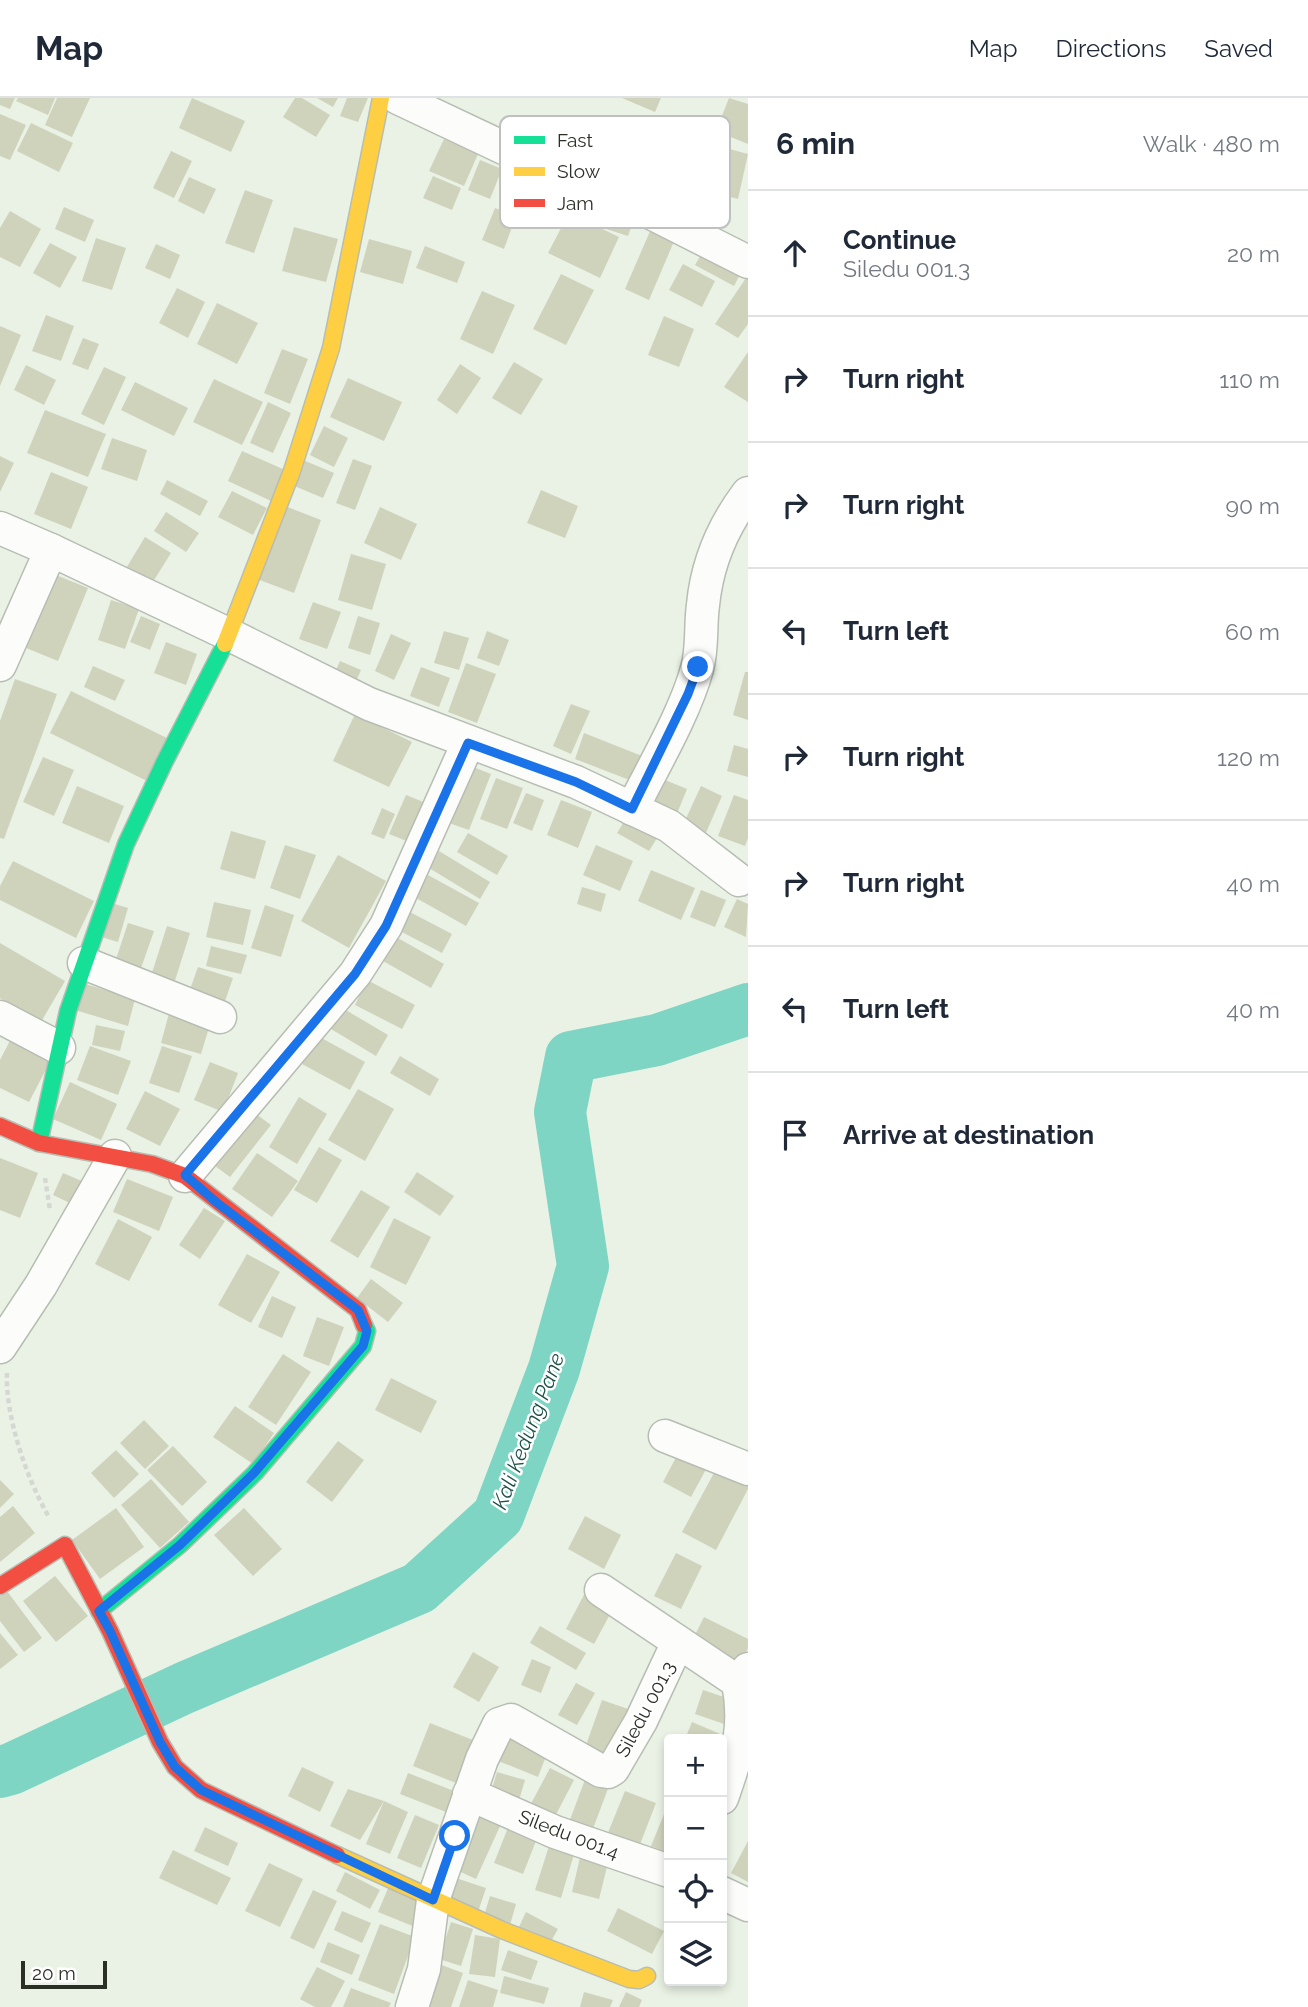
<!DOCTYPE html>
<html lang="en">
<head>
<meta charset="utf-8">
<style>
  :root { --surface:#fff; --page:#f6f6f7; --text:#1f2937; --muted:#747a83; --line:#e0e1e3 }
  body { margin:0; font-family:Raleway,sans-serif; background:var(--page); color:var(--text) }
  .controls { position:absolute; right:21px; bottom:21px; display:grid; overflow:hidden; border-radius:7px; box-shadow:0 4px 10px #0003 }
  .controls button { width:63px; height:63px; display:grid; place-items:center; padding:0; border:0; border-bottom:2px solid var(--line); background:var(--surface); color:var(--text); font:35px sans-serif }
  .scale { position:absolute; left:21px; bottom:18px; width:86px; box-sizing:border-box; padding-left:7px; border:4px solid #2b3027; border-top:0; font-size:19px; line-height:24px; white-space:nowrap; color:#2b3027; -webkit-text-stroke:5px #fff; paint-order:stroke }
  .stop { position:absolute; width:21px; height:21px; margin:-16px; border:5px solid #1a73e8; border-radius:50%; background:#fff }
  .stop.end { background:#1a73e8; border-color:#fff; box-shadow:0 2px 7px #0008 }
  .list { margin:0; padding:0; list-style:none }
  h2 { display:flex; justify-content:space-between; align-items:center; height:91px; margin:0; padding:0 28px; font-size:30px }
  h2 small { font-size:23px; font-weight:400; color:var(--muted) }
  .list li { display:grid; grid-template-columns:46px 1fr auto; gap:21px; align-items:center; box-sizing:border-box; height:126px; padding:0 28px; border-top:2px solid var(--line) }
  .list b { display:block; font-size:26px; white-space:nowrap }
  .list p { margin:0; font-size:23px; white-space:nowrap; color:var(--muted) }
  .list em { font-size:23px; font-style:normal; color:var(--muted) }
  .icon { flex:none; width:38px; height:38px; fill:none; stroke:currentColor; stroke-width:2; stroke-linecap:round; stroke-linejoin:round }
  .map { position:relative; flex:none; width:748px; height:1909px; overflow:hidden }
  header { display:flex; align-items:center; gap:42px; box-sizing:border-box; height:98px; padding:0 35px; background:var(--surface); border-bottom:2px solid var(--line) }
  header strong { font-size:33px }
  nav { display:flex; gap:38px; margin-inline-start:auto; font-size:24px }
  main { display:flex }
  aside { flex:1; background:var(--surface) }
  .map>svg:first-child { display:block }
  .lines { fill:none; stroke-linecap:round; stroke-linejoin:round }
  .river { stroke:#7fd5c3; stroke-width:52 }
  .building { fill:#cfd3bc }
  .street-casing { stroke:#b7bdb3; stroke-width:35 }
  .fast-casing { stroke:#b7bdb3; stroke-width:19 }
  .slow-casing { stroke:#b7bdb3; stroke-width:19 }
  .jam-casing { stroke:#b7bdb3; stroke-width:19 }
  .path { stroke:#d5d7d3; stroke-width:4.5; stroke-dasharray:5 3.5; stroke-linecap:butt }
  .street { stroke:#fcfdfb; stroke-width:32 }
  .fast { stroke:#16e098; stroke-width:16 }
  .slow { stroke:#ffcf43; stroke-width:16 }
  .jam { stroke:#f24e42; stroke-width:16 }
  .route { stroke:#1a73e8; stroke-width:9 }
  .labels { text-anchor:middle; dominant-baseline:central; stroke-width:5; stroke-linejoin:round; paint-order:stroke }
  .street-label { font-size:19px; fill:#2b3027; stroke:#fff }
  .water-label { font-size:21px; font-style:italic; fill:#1e5148; stroke:#fff }
  .key { fill:#fff; stroke:#bfc1be; stroke-width:2 }
  .key-label { font-size:19px; fill:#2b3027 }
</style>
</head>
<body>
<header>
<strong>Map</strong>
<nav><a>Map</a><a>Directions</a><a>Saved</a></nav>
</header>
<main>
<div class="map">
<svg width="748" height="1909" viewBox="0 0 748 1909">
  <rect width="100%" height="100%" fill="#eaf2e5"/>
  <g class="lines">
    <!-- river -->
    <polyline class="river" points="0,1674 11,1671 184,1590 419,1490 498,1418 554,1271 583,1168 560,1014 571,959 657,942 748,911"/>
  </g>
  <!-- building -->
  <g class="building">
    <polygon points="0,0 15,0 10,11 0,7"/>
    <polygon points="18,0 55,0 48,17 16,3"/>
    <polygon points="57,0 90,0 72,39 45,27"/>
    <polygon points="192,0 245,23 231,54 179,30"/>
    <polygon points="295,0 302,0 330,17 316,39 283,19"/>
    <polygon points="317,0 338,0 333,9"/>
    <polygon points="347,0 368,0 358,24 340,18"/>
    <polygon points="622,0 661,0 655,14"/>
    <polygon points="729,0 748,6 748,46 716,33"/>
    <polygon points="0,16 26,27 10,62 0,58"/>
    <polygon points="31,25 73,45 59,74 17,53"/>
    <polygon points="444,41 478,56 464,88 429,73"/>
    <polygon points="718,48 748,56 738,101 706,93"/>
    <polygon points="171,53 192,63 174,100 153,90"/>
    <polygon points="480,62 502,71 490,101 468,92"/>
    <polygon points="512,71 534,78 520,116 499,109"/>
    <polygon points="433,78 461,90 452,112 423,100"/>
    <polygon points="189,79 216,91 204,116 178,103"/>
    <polygon points="245,92 273,102 254,155 225,145"/>
    <polygon points="612,104 637,112 628,138 603,130"/>
    <polygon points="64,109 94,122 85,144 55,131"/>
    <polygon points="495,110 516,118 504,151 482,142"/>
    <polygon points="10,113 41,131 20,169 0,159 0,130"/>
    <polygon points="569,115 619,139 600,180 548,155"/>
    <polygon points="294,129 338,141 326,184 282,173"/>
    <polygon points="651,131 675,141 649,202 625,191"/>
    <polygon points="96,140 126,150 112,192 82,183"/>
    <polygon points="369,141 412,153 403,186 360,174"/>
    <polygon points="50,145 77,159 60,190 33,175"/>
    <polygon points="156,146 180,157 170,181 145,170"/>
    <polygon points="425,148 465,164 457,185 416,170"/>
    <polygon points="706,148 744,169 734,188 695,167"/>
    <polygon points="683,166 715,183 702,209 669,192"/>
    <polygon points="561,176 594,192 566,247 533,231"/>
    <polygon points="748,177 748,226 738,240 715,226"/>
    <polygon points="177,190 205,204 188,240 159,225"/>
    <polygon points="482,193 515,207 493,256 460,241"/>
    <polygon points="217,205 258,225 237,266 197,246"/>
    <polygon points="46,217 74,228 61,263 32,253"/>
    <polygon points="664,218 694,231 679,269 648,257"/>
    <polygon points="0,228 21,237 0,288"/>
    <polygon points="83,240 99,246 88,272 72,266"/>
    <polygon points="282,251 308,261 290,306 264,295"/>
    <polygon points="748,254 748,304 724,289"/>
    <polygon points="514,264 543,281 521,317 492,300"/>
    <polygon points="460,266 481,280 457,316 437,302"/>
    <polygon points="26,267 56,282 44,307 14,292"/>
    <polygon points="104,269 126,279 104,327 81,316"/>
    <polygon points="348,280 402,304 384,343 330,319"/>
    <polygon points="214,281 263,304 242,347 193,324"/>
    <polygon points="135,284 188,310 174,338 121,312"/>
    <polygon points="268,304 291,315 273,355 250,345"/>
    <polygon points="45,312 106,336 88,379 27,355"/>
    <polygon points="324,328 348,340 334,369 310,357"/>
    <polygon points="112,340 147,352 137,383 101,371"/>
    <polygon points="242,353 285,372 271,403 228,383"/>
    <polygon points="0,358 14,365 0,394"/>
    <polygon points="353,361 372,368 355,412 336,405"/>
    <polygon points="303,362 334,375 323,400 292,387"/>
    <polygon points="51,374 88,389 71,431 34,416"/>
    <polygon points="167,382 208,403 200,418 160,396"/>
    <polygon points="541,392 578,408 565,440 527,425"/>
    <polygon points="232,393 267,410 253,437 218,419"/>
    <polygon points="285,408 321,422 294,495 257,481"/>
    <polygon points="380,409 417,426 401,462 364,445"/>
    <polygon points="166,414 199,435 186,454 154,433"/>
    <polygon points="145,439 171,455 151,487 125,472"/>
    <polygon points="351,456 386,466 372,512 338,502"/>
    <polygon points="56,477 88,490 58,563 26,550"/>
    <polygon points="111,502 139,511 125,551 98,542"/>
    <polygon points="313,504 341,514 327,551 299,541"/>
    <polygon points="141,518 160,526 150,552 130,544"/>
    <polygon points="358,518 380,525 370,557 348,550"/>
    <polygon points="444,533 469,540 459,572 434,565"/>
    <polygon points="487,533 509,542 499,568 477,560"/>
    <polygon points="391,536 411,545 394,582 375,573"/>
    <polygon points="166,544 197,556 186,587 154,575"/>
    <polygon points="340,563 361,572 351,595 330,586"/>
    <polygon points="466,565 496,576 477,625 448,614"/>
    <polygon points="93,568 125,582 115,603 84,589"/>
    <polygon points="421,569 450,580 439,609 410,598"/>
    <polygon points="745,574 748,574 748,622 733,617"/>
    <polygon points="15,581 57,596 4,741 0,740 0,623"/>
    <polygon points="71,593 169,641 147,683 50,635"/>
    <polygon points="571,606 590,613 571,656 553,648"/>
    <polygon points="355,616 412,644 389,689 333,663"/>
    <polygon points="584,635 642,658 632,683 575,661"/>
    <polygon points="734,647 748,651 748,679 727,673"/>
    <polygon points="43,659 74,672 54,718 23,704"/>
    <polygon points="468,667 491,676 469,732 446,724"/>
    <polygon points="653,677 687,691 676,718 642,705"/>
    <polygon points="496,680 523,690 507,731 480,721"/>
    <polygon points="77,688 124,708 109,745 62,725"/>
    <polygon points="701,688 722,698 705,737 683,727"/>
    <polygon points="526,695 544,702 532,733 513,725"/>
    <polygon points="406,697 431,707 414,746 389,736"/>
    <polygon points="734,697 748,702 748,740 745,748 718,738"/>
    <polygon points="561,702 592,714 578,750 547,737"/>
    <polygon points="382,710 395,716 384,741 371,736"/>
    <polygon points="630,714 662,732 649,753 617,735"/>
    <polygon points="231,733 266,743 255,781 220,771"/>
    <polygon points="468,735 508,758 497,777 457,754"/>
    <polygon points="285,747 316,757 300,801 270,790"/>
    <polygon points="596,747 633,763 620,793 583,777"/>
    <polygon points="439,753 490,784 480,801 429,770"/>
    <polygon points="338,757 386,783 349,850 301,823"/>
    <polygon points="13,763 94,803 76,840 0,802 0,788"/>
    <polygon points="651,772 695,790 681,822 638,803"/>
    <polygon points="428,777 479,805 466,828 416,800"/>
    <polygon points="582,789 606,796 601,814 577,806"/>
    <polygon points="701,792 726,802 715,829 690,819"/>
    <polygon points="737,801 748,806 746,839 724,829"/>
    <polygon points="108,804 128,810 118,844 98,838"/>
    <polygon points="214,804 251,812 243,847 206,839"/>
    <polygon points="265,807 294,817 281,859 251,850"/>
    <polygon points="408,813 452,836 442,855 398,832"/>
    <polygon points="128,825 154,833 140,873 115,864"/>
    <polygon points="167,828 190,835 173,889 150,881"/>
    <polygon points="396,839 444,866 431,890 383,863"/>
    <polygon points="0,845 65,883 41,924 0,900"/>
    <polygon points="211,848 247,857 241,876 206,868"/>
    <polygon points="198,869 233,880 223,909 188,897"/>
    <polygon points="367,882 415,907 402,931 355,907"/>
    <polygon points="82,885 135,901 128,928 75,912"/>
    <polygon points="171,908 212,920 201,956 161,945"/>
    <polygon points="344,911 388,937 376,958 331,931"/>
    <polygon points="96,927 125,933 120,953 92,947"/>
    <polygon points="13,937 53,958 29,1004 0,990 0,962"/>
    <polygon points="318,938 365,964 350,992 302,966"/>
    <polygon points="90,948 131,963 118,997 77,982"/>
    <polygon points="162,948 192,958 179,995 149,985"/>
    <polygon points="400,958 439,981 430,998 390,975"/>
    <polygon points="210,964 238,975 223,1014 194,1002"/>
    <polygon points="70,984 117,1006 101,1042 53,1021"/>
    <polygon points="358,991 394,1011 365,1063 328,1042"/>
    <polygon points="145,993 180,1011 160,1048 126,1031"/>
    <polygon points="299,999 327,1016 297,1066 269,1049"/>
    <polygon points="252,1013 271,1027 230,1079 211,1065"/>
    <polygon points="319,1049 342,1062 317,1105 294,1092"/>
    <polygon points="257,1055 298,1083 272,1119 232,1091"/>
    <polygon points="0,1060 38,1075 20,1120 0,1112"/>
    <polygon points="417,1074 454,1098 440,1118 404,1094"/>
    <polygon points="63,1075 84,1084 74,1107 53,1097"/>
    <polygon points="127,1081 173,1099 159,1133 113,1114"/>
    <polygon points="361,1092 390,1109 358,1160 330,1143"/>
    <polygon points="204,1110 225,1123 200,1161 179,1147"/>
    <polygon points="394,1120 431,1139 406,1187 370,1169"/>
    <polygon points="118,1121 152,1139 129,1183 95,1166"/>
    <polygon points="247,1156 280,1174 251,1225 218,1207"/>
    <polygon points="371,1181 403,1205 388,1224 357,1200"/>
    <polygon points="272,1198 296,1209 282,1240 258,1229"/>
    <polygon points="317,1219 344,1229 329,1268 303,1258"/>
    <polygon points="283,1256 311,1274 276,1327 248,1309"/>
    <polygon points="391,1280 437,1303 421,1335 375,1312"/>
    <polygon points="235,1308 274,1335 253,1366 213,1339"/>
    <polygon points="144,1322 169,1348 145,1371 120,1345"/>
    <polygon points="338,1343 364,1362 332,1404 306,1384"/>
    <polygon points="173,1348 207,1384 182,1408 147,1372"/>
    <polygon points="682,1348 710,1364 691,1399 663,1384"/>
    <polygon points="116,1352 139,1376 114,1400 91,1375"/>
    <polygon points="721,1362 748,1376 748,1391 716,1452 682,1434"/>
    <polygon points="151,1381 189,1424 160,1450 121,1407"/>
    <polygon points="0,1382 14,1396 0,1410"/>
    <polygon points="13,1408 35,1435 0,1464 0,1419"/>
    <polygon points="116,1410 144,1449 100,1481 72,1442"/>
    <polygon points="244,1410 282,1451 253,1478 214,1437"/>
    <polygon points="585,1418 621,1437 604,1471 568,1451"/>
    <polygon points="676,1455 702,1468 681,1511 654,1498"/>
    <polygon points="55,1478 88,1518 56,1544 23,1503"/>
    <polygon points="7,1493 42,1540 24,1554 0,1523 0,1498"/>
    <polygon points="586,1493 615,1507 594,1546 566,1531"/>
    <polygon points="704,1519 748,1541 748,1550 741,1565 693,1541"/>
    <polygon points="540,1528 586,1555 576,1572 530,1545"/>
    <polygon points="0,1535 18,1557 0,1571"/>
    <polygon points="473,1554 499,1569 479,1604 453,1589"/>
    <polygon points="532,1561 551,1569 541,1595 521,1587"/>
    <polygon points="576,1585 595,1595 577,1627 558,1617"/>
    <polygon points="703,1592 733,1602 724,1626 695,1616"/>
    <polygon points="602,1602 628,1611 611,1660 585,1650"/>
    <polygon points="692,1624 732,1641 722,1666 722,1641 685,1641"/>
    <polygon points="430,1625 478,1644 461,1687 413,1668"/>
    <polygon points="502,1635 548,1653 538,1679 491,1660"/>
    <polygon points="302,1669 334,1684 320,1714 288,1698"/>
    <polygon points="550,1670 574,1682 550,1728 526,1715"/>
    <polygon points="497,1674 525,1682 517,1709 489,1701"/>
    <polygon points="408,1675 459,1695 451,1716 400,1696"/>
    <polygon points="586,1679 609,1688 591,1736 568,1727"/>
    <polygon points="348,1691 384,1703 360,1742 330,1728"/>
    <polygon points="625,1693 656,1705 637,1754 605,1742"/>
    <polygon points="384,1703 408,1714 390,1756 366,1746"/>
    <polygon points="481,1704 506,1715 476,1781 452,1770"/>
    <polygon points="669,1704 669,1755 651,1748"/>
    <polygon points="415,1717 439,1727 421,1770 397,1760"/>
    <polygon points="511,1722 540,1733 523,1776 494,1765"/>
    <polygon points="205,1729 238,1745 228,1768 194,1753"/>
    <polygon points="748,1743 748,1784 731,1775"/>
    <polygon points="550,1745 575,1753 561,1800 535,1792"/>
    <polygon points="173,1752 231,1780 217,1807 159,1780"/>
    <polygon points="581,1755 609,1761 599,1801 572,1794"/>
    <polygon points="269,1765 303,1781 280,1829 245,1813"/>
    <polygon points="345,1774 380,1792 370,1811 336,1793"/>
    <polygon points="453,1779 486,1790 478,1814 446,1803"/>
    <polygon points="389,1788 431,1804 420,1831 378,1814"/>
    <polygon points="313,1792 337,1803 314,1851 290,1840"/>
    <polygon points="490,1798 516,1806 510,1827 484,1818"/>
    <polygon points="618,1810 664,1833 652,1856 607,1833"/>
    <polygon points="342,1813 371,1825 362,1845 334,1832"/>
    <polygon points="526,1814 558,1831 549,1847 518,1831"/>
    <polygon points="451,1824 473,1831 461,1868 439,1861"/>
    <polygon points="380,1826 415,1839 394,1896 358,1882"/>
    <polygon points="475,1837 500,1841 495,1879 469,1876"/>
    <polygon points="328,1844 360,1857 352,1877 320,1864"/>
    <polygon points="508,1852 538,1863 531,1882 501,1872"/>
    <polygon points="439,1866 463,1875 451,1909 424,1909"/>
    <polygon points="317,1869 345,1883 331,1909 315,1909 300,1901"/>
    <polygon points="504,1878 549,1890 544,1906 500,1895"/>
    <polygon points="468,1882 498,1892 493,1909 459,1909"/>
    <polygon points="351,1890 391,1905 389,1909 343,1909"/>
    <polygon points="584,1894 613,1902 610,1909 580,1909"/>
    <polygon points="626,1894 642,1902 639,1909 619,1909"/>
  </g>
  <g class="lines">
    <!-- street casing -->
    <g class="street-casing">
      <g id="street">
        <polyline points="398,0 599,95 653,116 748,164"/>
        <polyline points="0,430 51,452 230,537 369,606 576,684 669,728 739,782"/>
        <polyline points="0,567 51,452"/>
        <path d="M632 711C653 669 685 615 697 571 703 550 700 528 703 507 707 465 723 428 748 395"/>
        <polyline points="84,865 220,919"/>
        <polyline points="0,919 59,950"/>
        <polyline points="185,1078 355,876 386,828 468,645"/>
        <polyline points="0,1249 41,1187 115,1058"/>
        <polyline points="665,1338 748,1371"/>
        <polyline points="601,1492 738,1584"/>
        <polyline points="469,1696 555,1734 669,1773"/>
        <path d="M722 1700C737 1657 747 1631 738 1584L748 1571"/>
        <polyline points="722,1795 748,1807"/>
        <polyline points="412,1909 424,1871 433,1802 482,1661 499,1626 511,1622 601,1673 608,1674 613,1671 641,1623 678,1544"/>
      </g>
    </g>
    <!-- fast casing -->
    <g class="fast-casing">
      <g id="fast">
        <polyline points="39,1045 68,913 126,746 164,665 225,546"/>
        <polyline points="99,1513 180,1447 255,1375 363,1248 367,1233 364,1227"/>
      </g>
    </g>
    <!-- slow casing -->
    <g class="slow-casing">
      <g id="slow">
        <polyline points="225,546 292,373 331,250 381,0"/>
        <polyline points="337,1757 502,1832 629,1881 639,1882 647,1878"/>
      </g>
    </g>
    <!-- jam casing -->
    <g class="jam-casing">
      <g id="jam">
        <polyline points="0,1028 39,1045 152,1066 185,1078 358,1212 364,1227"/>
        <polyline points="0,1488 65,1447 110,1533 160,1644 175,1669 201,1692 337,1757"/>
      </g>
    </g>
    <!-- path -->
    <g class="path">
      <polyline points="45,1080 50,1112"/>
      <path d="M7 1275C5 1318 27 1382 49 1419"/>
    </g>
    <!-- street -->
    <use href="#street" class="street"/>
    <!-- fast -->
    <use href="#fast" class="fast"/>
    <!-- slow -->
    <use href="#slow" class="slow"/>
    <!-- jam -->
    <use href="#jam" class="jam"/>
  </g>
  <g class="lines">
    <!-- route -->
    <polyline class="route" points="455,1738 433,1802 201,1692 175,1669 160,1644 110,1533 99,1513 180,1447 254,1375 363,1248 367,1233 358,1212 216,1104 185,1077 355,876 386,828 468,645 576,684 632,711 688,596 698,569"/>
  </g>
  <g class="labels">
    <!-- street labels -->
    <g class="street-label">
      <text transform="translate(645 1611) rotate(-62)">Siledu 001.3</text>
      <text transform="translate(569 1736) rotate(21)">Siledu 001.4</text>
    </g>
    <!-- water labels -->
    <g class="water-label">
      <text transform="translate(528 1333) rotate(-69)">Kali Kedung Pane</text>
    </g>
  </g>
  <!-- legend -->
  <rect x="500" y="18" width="230" height="112" rx="10" class="key"/>
  <rect x="514" y="38" width="31" height="8" fill="#16e098"/>
  <rect x="514" y="69" width="31" height="9" fill="#ffcf43"/>
  <rect x="514" y="101" width="31" height="8" fill="#f24e42"/>
  <g class="key-label">
    <text x="557" y="49">Fast</text>
    <text x="557" y="80">Slow</text>
    <text x="557" y="112">Jam</text>
  </g>
</svg>
<div class="controls">
<button>+</button>
<button>−</button>
<button><svg class="icon" aria-label="locate" viewBox="0 0 24 24"><circle cx="12" cy="12" r="6"/><path d="M12 2v4M12 18v4M2 12h4M18 12h4"/></svg></button>
<button><svg class="icon" aria-label="layers" viewBox="0 0 24 24"><path d="M12 4l9 5-9 5-9-5zM3 14l9 5 9-5"/></svg></button>
</div>
<div class="scale">20 m</div>
<div class="stop" style="left:455px;top:1738px"></div>
<div class="stop end" style="left:698px;top:569px"></div>
</div>
<aside>
<h2>6 min<small>Walk · 480 m</small></h2>
<ul class="list">
<li><svg class="icon" aria-label="ahead" viewBox="0 0 24 24"><path d="M12 20V5M6 11l6-6 6 6"/></svg><div><b>Continue</b><p>Siledu 001.3</p></div><em>20 m</em></li>
<li><svg class="icon" aria-label="right" viewBox="0 0 24 24"><path d="M7 20v-9h11M14 6l5 5-5 5"/></svg><div><b>Turn right</b></div><em>110 m</em></li>
<li><svg class="icon" aria-label="right" viewBox="0 0 24 24"><path d="M7 20v-9h11M14 6l5 5-5 5"/></svg><div><b>Turn right</b></div><em>90 m</em></li>
<li><svg class="icon" aria-label="left" viewBox="0 0 24 24"><path d="M17 20v-9H6M10 6l-5 5 5 5"/></svg><div><b>Turn left</b></div><em>60 m</em></li>
<li><svg class="icon" aria-label="right" viewBox="0 0 24 24"><path d="M7 20v-9h11M14 6l5 5-5 5"/></svg><div><b>Turn right</b></div><em>120 m</em></li>
<li><svg class="icon" aria-label="right" viewBox="0 0 24 24"><path d="M7 20v-9h11M14 6l5 5-5 5"/></svg><div><b>Turn right</b></div><em>40 m</em></li>
<li><svg class="icon" aria-label="left" viewBox="0 0 24 24"><path d="M17 20v-9H6M10 6l-5 5 5 5"/></svg><div><b>Turn left</b></div><em>40 m</em></li>
<li><svg class="icon" aria-label="arrive" viewBox="0 0 24 24"><path d="M6 21V4h12l-3 4 3 4H6"/></svg><div><b>Arrive at destination</b></div></li>
</ul>
</aside>
</main>
</body>
</html>
